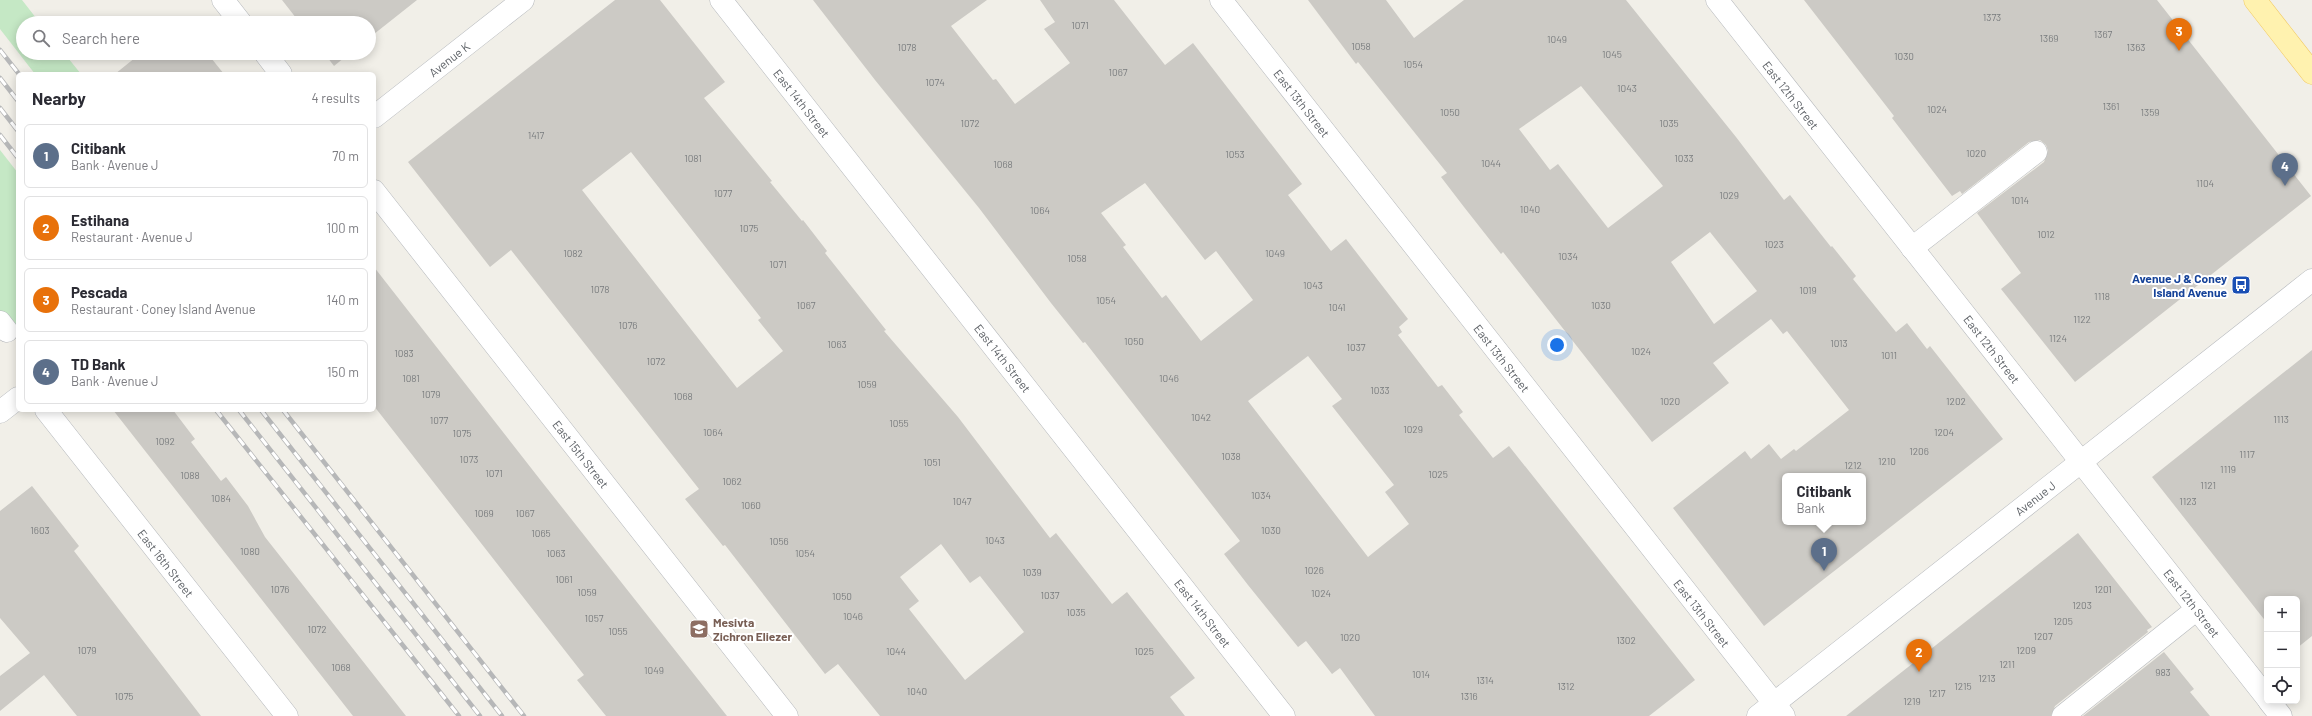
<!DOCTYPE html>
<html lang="en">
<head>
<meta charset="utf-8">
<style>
  :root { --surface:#fff; --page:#f2f2f3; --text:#2b2b33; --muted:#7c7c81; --line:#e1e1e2; --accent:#ea4335 }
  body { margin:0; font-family:Barlow,sans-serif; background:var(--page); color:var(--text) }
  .controls { position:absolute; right:12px; bottom:12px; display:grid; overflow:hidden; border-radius:6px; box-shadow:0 2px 10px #0003 }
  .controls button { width:36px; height:36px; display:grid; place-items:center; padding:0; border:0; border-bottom:1px solid var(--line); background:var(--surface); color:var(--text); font:20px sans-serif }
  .you { position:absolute; left:1557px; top:345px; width:14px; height:14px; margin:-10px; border:3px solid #fff; border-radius:50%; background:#1a73e8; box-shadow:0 0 0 6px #1a73e833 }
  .badge { display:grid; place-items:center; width:26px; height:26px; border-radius:50%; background:var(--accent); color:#fff; font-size:13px; font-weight:700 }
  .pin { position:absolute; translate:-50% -33px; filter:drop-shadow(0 1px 2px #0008) }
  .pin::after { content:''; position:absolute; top:21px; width:14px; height:12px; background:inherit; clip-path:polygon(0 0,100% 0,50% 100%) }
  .popup { position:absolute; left:1782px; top:473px; width:84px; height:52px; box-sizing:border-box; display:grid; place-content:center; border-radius:6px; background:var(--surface); filter:drop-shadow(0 1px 3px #0005); font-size:13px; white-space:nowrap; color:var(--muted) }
  .popup b { font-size:15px; color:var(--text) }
  .popup::after { content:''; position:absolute; left:50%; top:100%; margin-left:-8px; border:8px solid transparent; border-top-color:var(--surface) }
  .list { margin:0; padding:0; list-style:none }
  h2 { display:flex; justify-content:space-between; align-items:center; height:52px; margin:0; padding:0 16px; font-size:17px }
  h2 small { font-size:13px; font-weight:400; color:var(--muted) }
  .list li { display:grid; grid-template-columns:26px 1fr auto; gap:12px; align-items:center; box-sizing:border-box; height:64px; margin:0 8px 8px; padding:0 8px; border:1px solid var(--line); border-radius:6px }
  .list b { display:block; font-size:15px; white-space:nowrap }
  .list p { margin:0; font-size:13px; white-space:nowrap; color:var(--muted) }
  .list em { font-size:13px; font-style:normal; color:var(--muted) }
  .icon { flex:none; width:22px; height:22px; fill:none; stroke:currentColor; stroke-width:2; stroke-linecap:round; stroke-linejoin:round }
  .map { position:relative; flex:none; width:2312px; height:716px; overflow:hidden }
  .search { position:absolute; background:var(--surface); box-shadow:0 2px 10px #0003; left:16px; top:16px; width:360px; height:44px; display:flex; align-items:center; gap:10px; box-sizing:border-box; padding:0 14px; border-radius:22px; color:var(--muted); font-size:15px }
  .panel { position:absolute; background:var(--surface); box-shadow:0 2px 10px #0003; left:16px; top:72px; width:360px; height:340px; border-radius:6px }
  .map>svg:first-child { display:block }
  .green { fill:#c5e8c5 }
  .building { fill:#cccac5; fill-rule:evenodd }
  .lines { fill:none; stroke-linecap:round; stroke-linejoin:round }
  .minor-casing { stroke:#b5b8bc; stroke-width:23 }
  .major-casing { stroke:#f2c960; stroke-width:23 }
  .minor { stroke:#fff; stroke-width:22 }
  .major { stroke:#fff2af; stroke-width:22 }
  .rail-casing { stroke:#b6b7b8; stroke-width:4.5 }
  .rail { stroke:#fff; stroke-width:3; stroke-dasharray:9; stroke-linecap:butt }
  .labels { text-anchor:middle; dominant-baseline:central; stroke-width:4; stroke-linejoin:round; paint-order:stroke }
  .number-label { font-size:10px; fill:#7a7d7f }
  .street-label { font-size:12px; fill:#5f6368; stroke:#fff }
  .transit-label { font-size:12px; font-weight:bold; fill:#164399; stroke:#fff; text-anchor:end }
  .education-label { font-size:12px; font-weight:bold; fill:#785e54; stroke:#fff; text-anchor:start }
</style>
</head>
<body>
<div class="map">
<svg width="2312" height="716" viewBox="0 0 2312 716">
  <rect width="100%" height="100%" fill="#f1efe8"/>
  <!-- green -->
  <g class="green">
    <polygon points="0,0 22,0 40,23 23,23 23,53 64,53 81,74 35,74 0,29"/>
    <polygon points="0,150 18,173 18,322 0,337"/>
  </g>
  <!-- building -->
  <g class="building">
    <polygon points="282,0 417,0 369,38 369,23 300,23"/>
    <path d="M615 0H660L725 82 704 98 772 181 770 182 802 221 803 220 827 251 825 253 886 330 884 331 958 417 1050 538 1056 533 1112 604 1127 592 1195 678 1170 697 1185 716H880L838 664 825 674 725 545 723 546 685 499 699 489 511 250 490 267 408 162ZM631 152 761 318 758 320 783 351 737 388 582 190ZM941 544 970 583 980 576 1024 632 965 680 909 609 919 601 900 577Z"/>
    <path d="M813 0H987L951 26 993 80 996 79 1015 104 1070 63 1044 29 1055 22 1040 0H1114L1165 65 1193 43 1302 184 1288 195 1331 251 1346 239 1408 319 1399 327 1402 332 1398 335 1438 387 1442 385 1463 412 1459 415 1493 458 1509 446 1695 680 1649 716H1375L1340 668 1332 674 1306 641 1298 647 1248 585 1224 554 1240 541 1085 342 1083 343 1051 303 979 208 875 80ZM1145 183 1205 260 1216 251 1253 300 1201 341 1166 295 1162 298 1123 247 1126 245 1101 213ZM1308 356 1342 399 1332 406 1394 485 1385 492 1409 524 1368 557 1248 401Z"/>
    <path d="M1308 0H1386L1414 38 1464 0H1626L1736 137 1784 200 1790 195 1831 247 1832 246 1856 276 1853 279 1896 332 1907 323 1927 349 1930 346 2003 439 1764 626 1673 508 1745 451 1751 459 1769 444 1781 459 1794 449 1796 451 1849 410 1787 331 1783 334 1771 319 1713 363 1729 383 1652 442 1503 252 1501 254 1464 207 1441 177 1447 173 1358 62 1356 64ZM1581 86 1663 186 1608 228 1558 164 1550 170 1519 129ZM1710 232 1757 291 1714 324 1671 262ZM1785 476H1863V522H1785Z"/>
    <polygon points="1804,0 2157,0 2311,196 2075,382 2001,289 2021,273 1977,213 2044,162 2048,151 2046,145 2040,140 2029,142 1962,194 1960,191 1952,196 1892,118 1894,116"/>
    <polygon points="141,53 207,53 224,74 115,74"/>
    <polygon points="324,53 350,53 334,66"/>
    <polygon points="374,267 542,482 727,716 606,716 577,680 584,675 374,406"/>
    <polygon points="2312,350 2312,636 2297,648 2297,599 2267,599 2267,623 2152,477"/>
    <polygon points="113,410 173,410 195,439 191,442 221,481 226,477 248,506 265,537 406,716 353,716"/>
    <polygon points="32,486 79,546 74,551 201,716 77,716 44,675 0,711 0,676 30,653 0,618 0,511"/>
    <polygon points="2078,533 2152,627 2147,630 2148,632 2055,706 2051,716 1846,716"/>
    <polygon points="2164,652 2194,689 2190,692 2210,716 2083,716"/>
  </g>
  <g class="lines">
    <!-- minor casing -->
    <g class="minor-casing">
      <g id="minor">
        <polyline points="223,0 241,23"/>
        <polyline points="721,0 1284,716"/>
        <polyline points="1221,0 1784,716"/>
        <polyline points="1717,0 2267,698"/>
        <polyline points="265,53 281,74"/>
        <polyline points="374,117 523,0"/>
        <polyline points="374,191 787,716"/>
        <polyline points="1912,248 2036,152"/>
        <polyline points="0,322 7,331"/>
        <polyline points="46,410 287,716"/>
        <polyline points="0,412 18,398"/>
        <polyline points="2269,701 2281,716"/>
        <polyline points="1758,716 2312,280"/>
        <polyline points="2063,716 2197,609"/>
      </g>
    </g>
    <!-- major casing -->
    <g class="major-casing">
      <polyline id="major" points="2255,0 2312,73"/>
    </g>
    <!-- minor -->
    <use href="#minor" class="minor"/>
    <!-- major -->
    <use href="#major" class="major"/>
    <!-- rail casing -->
    <g class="rail-casing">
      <g id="rail">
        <polyline points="0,50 19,74"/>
        <polyline points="0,78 18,101"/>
        <polyline points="0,108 18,131"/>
        <polyline points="0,135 18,158"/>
        <polyline points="216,410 459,716"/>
        <polyline points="239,410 480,716"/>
        <polyline points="261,410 502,716"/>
        <polyline points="283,410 524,716"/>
      </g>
    </g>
    <!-- rail -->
    <use href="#rail" class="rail"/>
  </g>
  <!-- icons -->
  <defs>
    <g id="bus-square" transform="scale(1)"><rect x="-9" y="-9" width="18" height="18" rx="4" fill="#1a4fb4" stroke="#fff"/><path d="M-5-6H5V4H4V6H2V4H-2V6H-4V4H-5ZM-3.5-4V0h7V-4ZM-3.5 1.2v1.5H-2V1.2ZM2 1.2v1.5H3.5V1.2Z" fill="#fff"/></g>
    <g id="school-square" transform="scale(1)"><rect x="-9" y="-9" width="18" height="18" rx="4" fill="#8d6e63" stroke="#fff"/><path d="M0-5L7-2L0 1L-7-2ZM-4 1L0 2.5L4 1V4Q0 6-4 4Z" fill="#fff"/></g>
  </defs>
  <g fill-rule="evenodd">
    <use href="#bus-square" x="2241" y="285"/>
    <use href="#school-square" x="699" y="629"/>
  </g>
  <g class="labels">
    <!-- number labels -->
    <g class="number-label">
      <text x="1992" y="17">1373</text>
      <text x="1080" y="25">1071</text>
      <text x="2103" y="34">1367</text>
      <text x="2049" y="38">1369</text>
      <text x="1557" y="39">1049</text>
      <text x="1361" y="46">1058</text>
      <text x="907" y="47">1078</text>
      <text x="2136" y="47">1363</text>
      <text x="1612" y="54">1045</text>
      <text x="1904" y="56">1030</text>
      <text x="1413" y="64">1054</text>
      <text x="1118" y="72">1067</text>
      <text x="935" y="82">1074</text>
      <text x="1627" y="88">1043</text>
      <text x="2111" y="106">1361</text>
      <text x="1937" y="109">1024</text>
      <text x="1450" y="112">1050</text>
      <text x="2150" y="112">1359</text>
      <text x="970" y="123">1072</text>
      <text x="1669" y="123">1035</text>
      <text x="536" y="135">1417</text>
      <text x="1976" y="153">1020</text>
      <text x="1235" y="154">1053</text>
      <text x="693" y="158">1081</text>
      <text x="1684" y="158">1033</text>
      <text x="1491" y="163">1044</text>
      <text x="1003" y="164">1068</text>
      <text x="2205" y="183">1104</text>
      <text x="723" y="193">1077</text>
      <text x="1729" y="195">1029</text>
      <text x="2020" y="200">1014</text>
      <text x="1530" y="209">1040</text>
      <text x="1040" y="210">1064</text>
      <text x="749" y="228">1075</text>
      <text x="2046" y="234">1012</text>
      <text x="1774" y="244">1023</text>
      <text x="573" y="253">1082</text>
      <text x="1275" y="253">1049</text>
      <text x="1568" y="256">1034</text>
      <text x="1077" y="258">1058</text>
      <text x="778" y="264">1071</text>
      <text x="1313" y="285">1043</text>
      <text x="600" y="289">1078</text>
      <text x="1808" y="290">1019</text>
      <text x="2102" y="296">1118</text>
      <text x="1106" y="300">1054</text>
      <text x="806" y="305">1067</text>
      <text x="1601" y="305">1030</text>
      <text x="1337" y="307">1041</text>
      <text x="2082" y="319">1122</text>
      <text x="628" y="325">1076</text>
      <text x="2058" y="338">1124</text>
      <text x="1134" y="341">1050</text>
      <text x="1839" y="343">1013</text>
      <text x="837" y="344">1063</text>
      <text x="1356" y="347">1037</text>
      <text x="1641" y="351">1024</text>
      <text x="404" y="353">1083</text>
      <text x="1889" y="355">1011</text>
      <text x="656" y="361">1072</text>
      <text x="411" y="378">1081</text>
      <text x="1169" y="378">1046</text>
      <text x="867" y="384">1059</text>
      <text x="1380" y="390">1033</text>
      <text x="431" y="394">1079</text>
      <text x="683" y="396">1068</text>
      <text x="1670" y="401">1020</text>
      <text x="1956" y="401">1202</text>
      <text x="1201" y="417">1042</text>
      <text x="2281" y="419">1113</text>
      <text x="439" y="420">1077</text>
      <text x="899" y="423">1055</text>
      <text x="1413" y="429">1029</text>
      <text x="713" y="432">1064</text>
      <text x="1944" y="432">1204</text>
      <text x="462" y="433">1075</text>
      <text x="165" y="441">1092</text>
      <text x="1919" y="451">1206</text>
      <text x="2247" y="454">1117</text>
      <text x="1231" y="456">1038</text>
      <text x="469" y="459">1073</text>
      <text x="1887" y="461">1210</text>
      <text x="932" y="462">1051</text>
      <text x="1853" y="465">1212</text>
      <text x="2228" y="469">1119</text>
      <text x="494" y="473">1071</text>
      <text x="1438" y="474">1025</text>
      <text x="190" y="475">1088</text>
      <text x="732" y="481">1062</text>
      <text x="2208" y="485">1121</text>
      <text x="1261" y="495">1034</text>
      <text x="221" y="498">1084</text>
      <text x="962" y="501">1047</text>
      <text x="2188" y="501">1123</text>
      <text x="751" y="505">1060</text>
      <text x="484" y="513">1069</text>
      <text x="525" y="513">1067</text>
      <text x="40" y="530">1603</text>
      <text x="1271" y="530">1030</text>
      <text x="541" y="533">1065</text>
      <text x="995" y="540">1043</text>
      <text x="779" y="541">1056</text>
      <text x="250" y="551">1080</text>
      <text x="556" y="553">1063</text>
      <text x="805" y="553">1054</text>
      <text x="1314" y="570">1026</text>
      <text x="1032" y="572">1039</text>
      <text x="564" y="579">1061</text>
      <text x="280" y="589">1076</text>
      <text x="2103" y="589">1201</text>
      <text x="587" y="592">1059</text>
      <text x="1321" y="593">1024</text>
      <text x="1050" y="595">1037</text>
      <text x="842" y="596">1050</text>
      <text x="2082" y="605">1203</text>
      <text x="1076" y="612">1035</text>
      <text x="853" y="616">1046</text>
      <text x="594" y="618">1057</text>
      <text x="2063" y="621">1205</text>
      <text x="317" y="629">1072</text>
      <text x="618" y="631">1055</text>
      <text x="2043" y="636">1207</text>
      <text x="1350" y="637">1020</text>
      <text x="1626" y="640">1302</text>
      <text x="87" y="650">1079</text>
      <text x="2026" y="650">1209</text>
      <text x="896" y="651">1044</text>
      <text x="1144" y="651">1025</text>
      <text x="2007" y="664">1211</text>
      <text x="341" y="667">1068</text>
      <text x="654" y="670">1049</text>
      <text x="2163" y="672">983</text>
      <text x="1421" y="674">1014</text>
      <text x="1987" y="678">1213</text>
      <text x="1485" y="680">1314</text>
      <text x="1566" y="686">1312</text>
      <text x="1963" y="686">1215</text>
      <text x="917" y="691">1040</text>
      <text x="1937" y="693">1217</text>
      <text x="124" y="696">1075</text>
      <text x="1469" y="696">1316</text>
      <text x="1912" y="701">1219</text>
    </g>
    <!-- street labels -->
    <g class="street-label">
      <text transform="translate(449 59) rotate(-38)">Avenue K</text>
      <text transform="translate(1791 95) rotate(52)">East 12th Street</text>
      <text transform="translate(802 103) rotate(52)">East 14th Street</text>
      <text transform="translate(1302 103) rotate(52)">East 13th Street</text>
      <text transform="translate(1992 349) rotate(52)">East 12th Street</text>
      <text transform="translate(1003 358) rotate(52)">East 14th Street</text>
      <text transform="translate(1502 358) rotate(52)">East 13th Street</text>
      <text transform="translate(581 454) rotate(52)">East 15th Street</text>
      <text transform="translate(2035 498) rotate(-38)">Avenue J</text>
      <text transform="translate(166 563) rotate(52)">East 16th Street</text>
      <text transform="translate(2192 603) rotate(52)">East 12th Street</text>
      <text transform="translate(1203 613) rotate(52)">East 14th Street</text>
      <text transform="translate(1702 613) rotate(52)">East 13th Street</text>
    </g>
    <!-- transit labels -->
    <g class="transit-label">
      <text x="2227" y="278">Avenue J &amp; Coney<tspan x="2227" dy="14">Island Avenue</tspan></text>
    </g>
    <!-- education labels -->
    <g class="education-label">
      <text x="713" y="622">Mesivta<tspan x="713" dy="14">Zichron Eliezer</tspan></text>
    </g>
  </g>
</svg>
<div class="controls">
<button>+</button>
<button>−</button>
<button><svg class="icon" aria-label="locate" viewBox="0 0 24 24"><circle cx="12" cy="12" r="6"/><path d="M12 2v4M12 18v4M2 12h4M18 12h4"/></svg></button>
</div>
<div class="you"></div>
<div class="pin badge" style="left:1824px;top:571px;background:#5c6f8a">1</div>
<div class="popup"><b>Citibank</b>Bank</div>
<div class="pin badge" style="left:1919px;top:672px;background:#e8710a">2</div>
<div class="pin badge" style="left:2179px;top:51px;background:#e8710a">3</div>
<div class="pin badge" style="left:2285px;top:186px;background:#5c6f8a">4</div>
<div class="search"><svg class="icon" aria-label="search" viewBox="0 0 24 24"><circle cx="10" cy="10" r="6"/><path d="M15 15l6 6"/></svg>Search here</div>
<section class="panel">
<h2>Nearby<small>4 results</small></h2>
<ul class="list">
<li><span class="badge" style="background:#5c6f8a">1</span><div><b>Citibank</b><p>Bank · Avenue J</p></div><em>70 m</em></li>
<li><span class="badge" style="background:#e8710a">2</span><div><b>Estihana</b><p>Restaurant · Avenue J</p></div><em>100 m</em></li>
<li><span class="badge" style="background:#e8710a">3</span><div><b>Pescada</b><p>Restaurant · Coney Island Avenue</p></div><em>140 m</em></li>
<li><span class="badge" style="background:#5c6f8a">4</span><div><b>TD Bank</b><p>Bank · Avenue J</p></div><em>150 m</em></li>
</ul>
</section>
</div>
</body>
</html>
